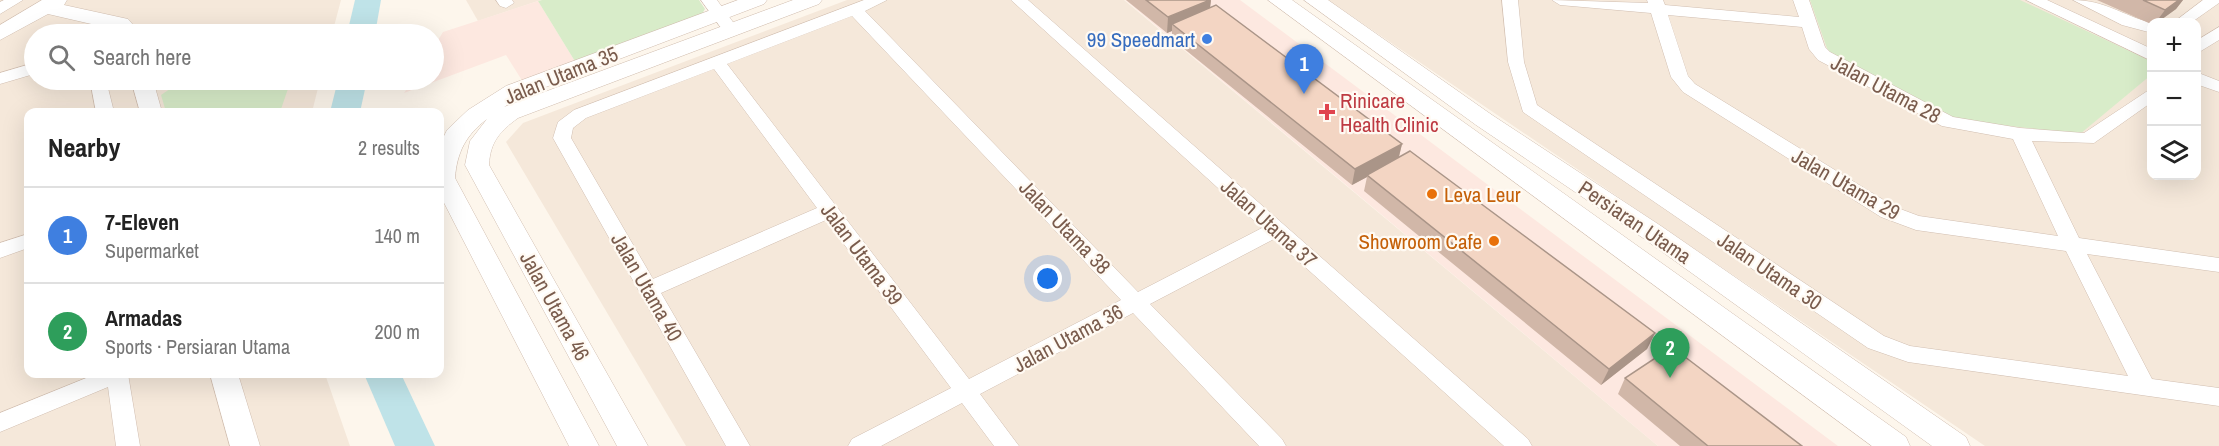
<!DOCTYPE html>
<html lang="en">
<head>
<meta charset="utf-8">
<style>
  :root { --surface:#fff; --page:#f6f6f6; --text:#222; --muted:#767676; --line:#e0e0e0; --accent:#1a73e8 }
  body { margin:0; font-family:"Archivo Narrow",sans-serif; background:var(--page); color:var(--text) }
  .controls { position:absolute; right:18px; top:18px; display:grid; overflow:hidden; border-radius:12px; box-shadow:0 6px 24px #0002 }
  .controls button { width:54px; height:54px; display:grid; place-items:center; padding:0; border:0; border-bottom:2px solid var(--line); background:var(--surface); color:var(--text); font:30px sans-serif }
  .you { position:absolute; left:1048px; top:279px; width:21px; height:21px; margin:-15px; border:4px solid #fff; border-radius:50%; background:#1a73e8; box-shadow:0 0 0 9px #1a73e833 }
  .badge { display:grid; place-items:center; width:39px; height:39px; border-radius:50%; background:var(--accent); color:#fff; font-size:20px; font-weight:700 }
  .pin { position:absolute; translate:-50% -50px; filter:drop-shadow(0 2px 3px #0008) }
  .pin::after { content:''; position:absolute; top:32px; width:21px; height:18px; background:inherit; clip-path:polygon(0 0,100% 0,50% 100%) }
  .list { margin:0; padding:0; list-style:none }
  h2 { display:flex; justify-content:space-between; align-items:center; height:78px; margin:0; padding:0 24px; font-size:26px }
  h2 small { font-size:20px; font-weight:400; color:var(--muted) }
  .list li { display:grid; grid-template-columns:39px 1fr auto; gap:18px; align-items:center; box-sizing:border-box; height:96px; padding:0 24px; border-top:2px solid var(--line) }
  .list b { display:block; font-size:22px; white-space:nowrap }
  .list p { margin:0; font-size:20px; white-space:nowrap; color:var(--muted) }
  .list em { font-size:20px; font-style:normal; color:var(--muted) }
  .icon { flex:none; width:33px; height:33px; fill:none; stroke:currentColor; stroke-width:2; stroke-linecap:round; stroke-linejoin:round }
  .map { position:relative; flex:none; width:2219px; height:446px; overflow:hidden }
  .search { position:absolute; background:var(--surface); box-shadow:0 6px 24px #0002; left:24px; top:24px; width:420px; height:66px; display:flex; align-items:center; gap:15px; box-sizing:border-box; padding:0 21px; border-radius:33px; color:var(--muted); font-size:22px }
  .panel { position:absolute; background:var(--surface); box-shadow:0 6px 24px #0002; left:24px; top:108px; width:420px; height:270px; border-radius:12px }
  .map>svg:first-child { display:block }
  .residential { fill:#f5e8da; fill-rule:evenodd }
  .commercial { fill:#fde8e0 }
  .green { fill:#d8ecc9 }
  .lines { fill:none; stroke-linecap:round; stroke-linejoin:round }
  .river { fill:#bfe3e8; fill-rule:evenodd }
  .minor-casing { stroke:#d1beb0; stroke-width:1 }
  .tertiary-casing { stroke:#d1beb0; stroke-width:1 }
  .minor { fill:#fff; fill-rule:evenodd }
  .tertiary { fill:#fff; fill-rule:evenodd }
  .wall { fill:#d1b7a8 }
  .shaded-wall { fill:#aa9588 }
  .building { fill:#f3d5c3; stroke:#aa9588; stroke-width:1.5 }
  .shop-dot { fill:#3f7fe0; stroke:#fffaf3; stroke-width:2 }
  .health-dot { fill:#e0444e; stroke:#fffaf3; stroke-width:2 }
  .food-dot { fill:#e8710a; stroke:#fffaf3; stroke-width:2 }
  .labels { text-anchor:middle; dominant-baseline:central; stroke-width:4.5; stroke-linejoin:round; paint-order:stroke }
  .shop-label { font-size:21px; fill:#366cbe; stroke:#fffaf3; text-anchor:end }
  .street-label { font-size:21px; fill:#7a5c4d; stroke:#fffaf3 }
  .health-label { font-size:21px; fill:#be3a42; stroke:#fffaf3; text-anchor:start }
  .food-label { font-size:21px; fill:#c56008; stroke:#fffaf3; text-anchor:start }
</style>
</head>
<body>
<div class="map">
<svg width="2219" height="446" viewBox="0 0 2219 446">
  <rect width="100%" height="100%" fill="#fdf6ec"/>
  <!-- residential -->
  <g class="residential">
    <polygon points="0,0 341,0 332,34 34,34 34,80 320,80 312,112 28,112 28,374 325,374 350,446 0,446"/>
    <polygon points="466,0 541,0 478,21"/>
    <polygon points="847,0 1124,0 1658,446 686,446 506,142 523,123"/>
    <path d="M1328 0H2219V446H1985ZM2152 22H2196V176H2152Z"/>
  </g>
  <!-- commercial -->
  <g class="commercial">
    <polygon points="1125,0 1240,0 1838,446 1658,446"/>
    <polygon points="538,1 576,63 523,82 506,55 404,93 413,80 434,80 434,47 443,32"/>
  </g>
  <!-- green -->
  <g class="green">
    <polygon points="542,0 699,0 705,9 702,14 576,63 538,1"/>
    <polygon points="1810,0 2020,0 2151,61 2151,75 2080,134 1949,119 1829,54"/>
    <polygon points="183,80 291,80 280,112 166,112 161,95"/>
  </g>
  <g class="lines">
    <!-- river -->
    <g class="river">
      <polygon points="355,0 381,0 375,34 347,34"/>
      <polygon points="338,80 367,80 360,112 330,112"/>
      <polygon points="364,374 401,374 435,446 395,446"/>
    </g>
    <!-- minor casing -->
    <g class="minor-casing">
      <g id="minor">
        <polygon points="4,0 23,0 0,14 0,2"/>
        <polygon points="496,0 512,0 514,3 506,8 500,6"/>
        <polygon points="701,0 717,0 738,29 736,32 724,32"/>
        <path d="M864 0H887L865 11 1138 292 1262 228 1011 0H1028L1528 439 1532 446H1504L1274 239 1150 304 1282 439 1286 446H1259L1133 313 980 394 1019 446H994L962 403 881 446H848L852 439 951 388 826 220 661 293 750 446H726L553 138 558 122 574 110ZM852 16 1121 300 969 379 727 64ZM714 69 817 208 653 279 571 138 573 128 586 118Z"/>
        <path d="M1502 0H1518L1524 62 1537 105 1884 336 1910 346 2128 376 2066 251 1916 230 1881 217 1683 92 1671 77 1651 13 1560 5 1552 0 1648 3 1647 0H1663L1665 5 1799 17 1793 0H1809L1825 47 1830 52 1953 117 2020 128 2084 133 2152 88V102L2094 143 2032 141 2079 238 2219 258V272L2087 254 2152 379 2219 388V406L1908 362 1868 348 1523 112 1508 62ZM1668 15 1802 27 1809 49 1818 60 1942 126 2013 139 2058 236 1919 216 1895 207 1695 84 1688 76Z"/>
        <polygon points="2026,0 2047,0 2152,49 2152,61"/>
        <path d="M2073 0C2105 0 2121 15 2152 23V33L2122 25Z"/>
        <polygon points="2203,0 2219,0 2219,3 2192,22 2174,22"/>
        <polygon points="2219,27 2219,40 2196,54 2196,41"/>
        <polygon points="34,63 34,74 0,84 0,73"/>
        <polygon points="2196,72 2219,81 2219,92 2196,84"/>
        <polygon points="90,80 106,80 114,112 96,112"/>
        <polygon points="28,234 28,248 0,258 0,243"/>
        <polygon points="96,374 128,374 140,446 116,446 108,387 0,432 0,413"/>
      </g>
    </g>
    <!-- tertiary casing -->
    <g class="tertiary-casing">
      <g id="tertiary">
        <polygon points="42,0 67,0 64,5 128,19 141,34 118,34 113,29 48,14 0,40 0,25"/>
        <path d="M738 0H767L764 4 522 96 504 107 793 0H822L819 4 518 118C500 131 490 142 489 165L648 446H617L465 165 470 141 487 119C466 135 457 152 455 178L599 446H569L440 195V144L447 130 468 110 506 86Z"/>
        <polygon points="1268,0 1292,0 1906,437 1910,446 1872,446"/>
        <polygon points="1304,0 1328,0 1492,115 1661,226 1966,437 1970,446 1932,446 1643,238 1476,125"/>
        <polygon points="131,80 153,80 162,112 140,112"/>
        <polygon points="210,374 238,374 260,446 230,446"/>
      </g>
    </g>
    <!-- minor -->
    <use href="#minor" class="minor"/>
    <!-- tertiary -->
    <use href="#tertiary" class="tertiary"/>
  </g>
  <!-- wall -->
  <g class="wall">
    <polygon points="1126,0 1211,0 1210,8 1402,144 1399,157 1655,333 1647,349 1601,385 1364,191 1367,177 1352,185 1172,39 1172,31 1167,33"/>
    <polygon points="2097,0 2183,0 2176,9 2158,22 2151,22 2151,24"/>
    <polygon points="1625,378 1802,446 1680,446 1618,394"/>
  </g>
  <!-- shaded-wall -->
  <g class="shaded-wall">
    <polygon points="1211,0 1209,15 1172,24 1172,31 1167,33 1168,17"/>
    <polygon points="2179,0 2183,0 2176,9 2158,22 2156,22 2165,10"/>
    <polygon points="1402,144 1398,160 1367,175 1367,177 1352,185 1355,169"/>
    <polygon points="1655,333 1647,349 1601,385 1609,369"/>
  </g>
  <!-- building -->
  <g class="building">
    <polygon points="1146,0 1210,0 1168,17"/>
    <polygon points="2143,0 2179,0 2165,10"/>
    <polygon points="1216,5 1402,144 1355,169 1172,24"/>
    <polygon points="1410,151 1655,333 1609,369 1367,175"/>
    <polygon points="1672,347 1802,446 1708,446 1625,378"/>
  </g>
  <!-- markers -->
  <circle class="shop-dot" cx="1207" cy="39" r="6"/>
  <path class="health-dot" d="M1324 103h6v6h6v6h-6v6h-6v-6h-6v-6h6z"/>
  <g class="food-dot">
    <circle cx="1432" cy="194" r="6"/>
    <circle cx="1494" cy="241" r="6"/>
  </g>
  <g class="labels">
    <!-- shop labels -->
    <g class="shop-label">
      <text x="1195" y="39">99 Speedmart</text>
    </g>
    <!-- street labels -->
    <g class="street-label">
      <text transform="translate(561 75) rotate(-22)">Jalan Utama 35</text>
      <text transform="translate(1886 89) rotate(28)">Jalan Utama 28</text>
      <text transform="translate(1846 184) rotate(30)">Jalan Utama 29</text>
      <text transform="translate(1635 222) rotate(34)">Persiaran Utama</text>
      <text transform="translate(1269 223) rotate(42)">Jalan Utama 37</text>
      <text transform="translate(1065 227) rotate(46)">Jalan Utama 38</text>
      <text transform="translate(862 254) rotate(53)">Jalan Utama 39</text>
      <text transform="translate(1770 271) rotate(34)">Jalan Utama 30</text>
      <text transform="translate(647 287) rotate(60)">Jalan Utama 40</text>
      <text transform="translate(555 306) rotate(61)">Jalan Utama 46</text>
      <text transform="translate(1068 338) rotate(-28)">Jalan Utama 36</text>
    </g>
    <!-- health labels -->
    <g class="health-label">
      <text x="1340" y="100">Rinicare<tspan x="1340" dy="24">Health Clinic</tspan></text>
    </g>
    <!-- food labels -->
    <g class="food-label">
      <text x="1444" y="194">Leva Leur</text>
      <text x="1482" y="241" text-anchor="end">Showroom Cafe</text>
    </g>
  </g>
</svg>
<div class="controls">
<button>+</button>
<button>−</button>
<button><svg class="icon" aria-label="layers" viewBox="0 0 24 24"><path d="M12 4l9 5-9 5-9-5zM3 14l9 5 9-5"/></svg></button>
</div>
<div class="you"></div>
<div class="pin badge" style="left:1304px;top:94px;background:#3f7fe0">1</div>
<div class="pin badge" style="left:1670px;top:378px;background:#2e9e5b">2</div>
<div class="search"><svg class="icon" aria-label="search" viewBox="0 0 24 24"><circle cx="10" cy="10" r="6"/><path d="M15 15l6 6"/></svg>Search here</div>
<section class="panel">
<h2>Nearby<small>2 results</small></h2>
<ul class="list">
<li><span class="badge" style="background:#3f7fe0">1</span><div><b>7-Eleven</b><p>Supermarket</p></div><em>140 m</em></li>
<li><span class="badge" style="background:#2e9e5b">2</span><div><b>Armadas</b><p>Sports · Persiaran Utama</p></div><em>200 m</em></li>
</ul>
</section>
</div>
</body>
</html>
